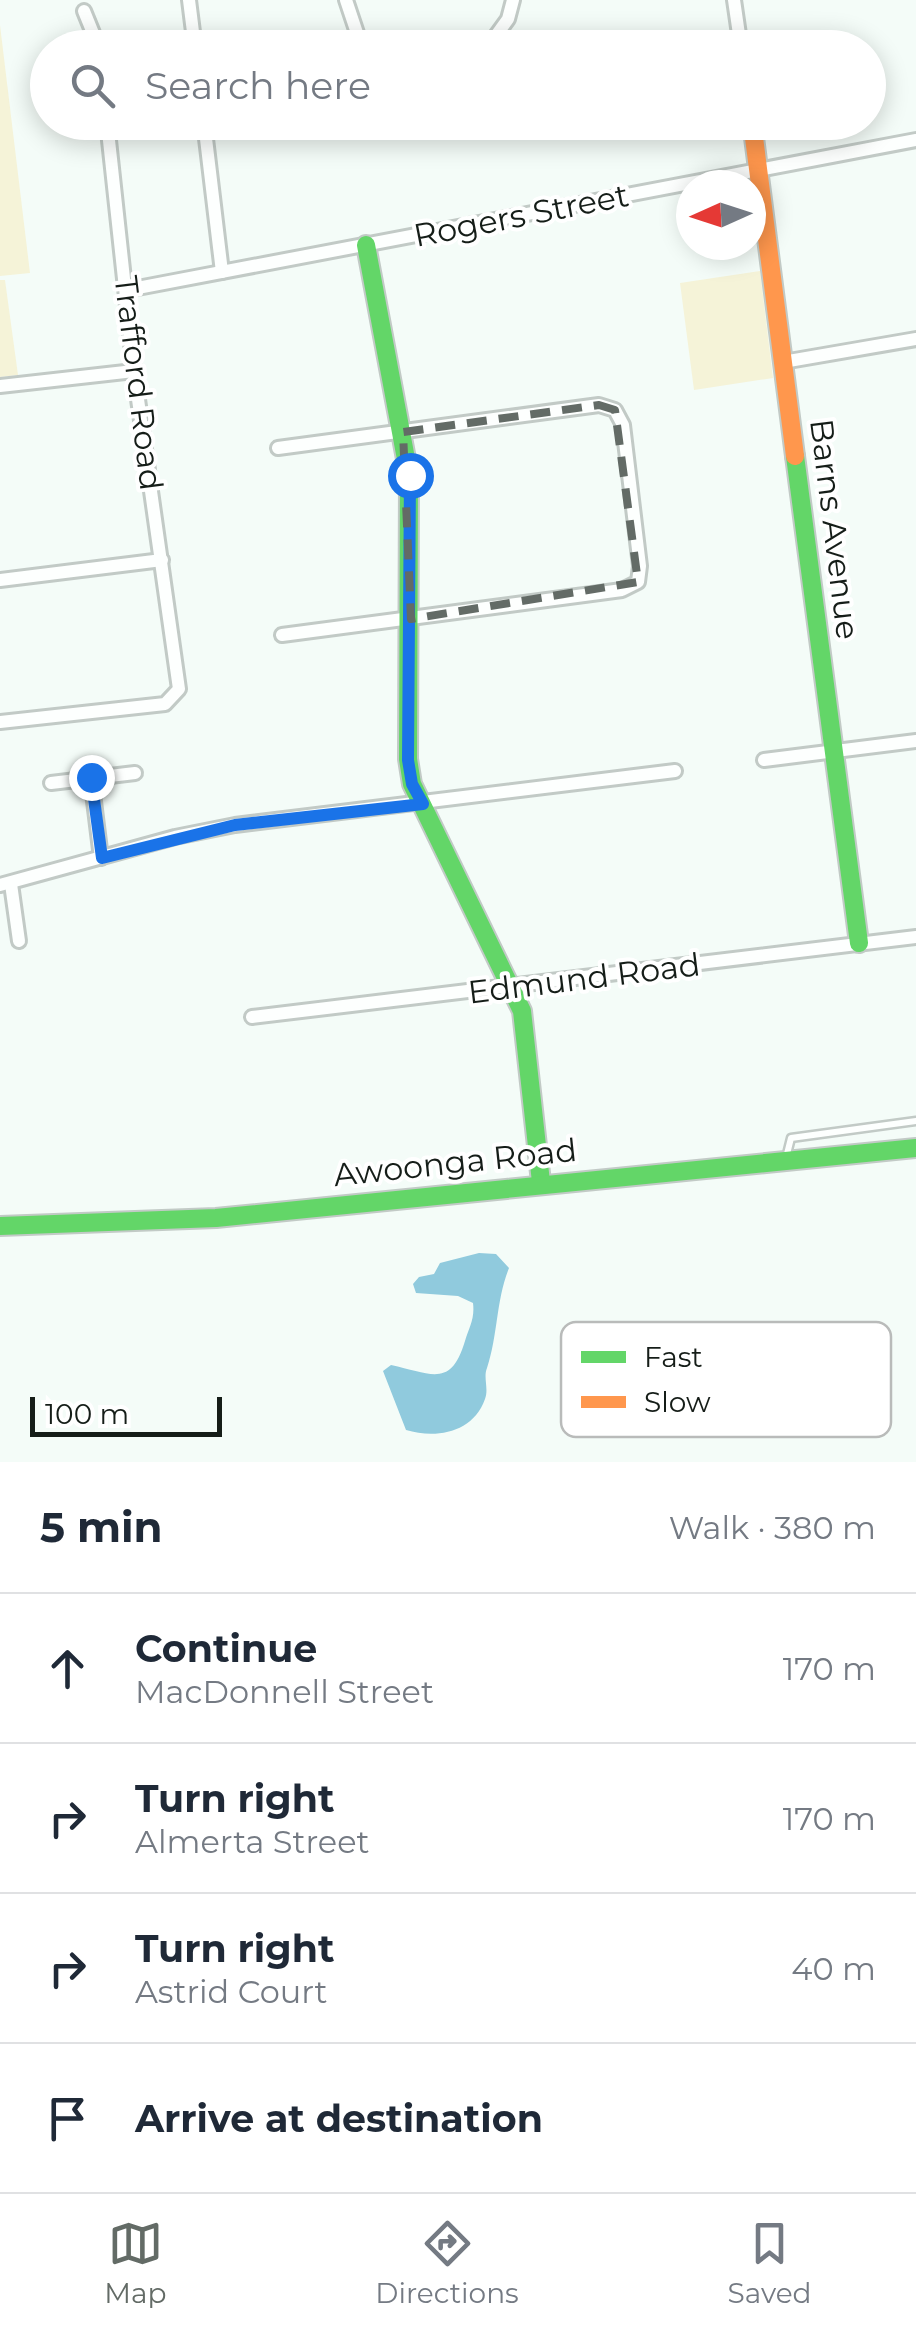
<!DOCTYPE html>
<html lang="en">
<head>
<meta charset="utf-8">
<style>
  :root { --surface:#fff; --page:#f2f2f3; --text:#1f2937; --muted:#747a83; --line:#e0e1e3; --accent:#636b66 }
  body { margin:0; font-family:Montserrat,sans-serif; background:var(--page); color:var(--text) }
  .compass { position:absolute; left:676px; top:170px; width:90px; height:90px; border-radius:50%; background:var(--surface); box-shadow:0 5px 25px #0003; rotate:267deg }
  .scale { position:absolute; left:30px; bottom:25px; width:192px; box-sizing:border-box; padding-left:10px; border:5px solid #151d18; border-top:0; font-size:28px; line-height:35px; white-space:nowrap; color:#151d18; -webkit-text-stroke:8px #fff; paint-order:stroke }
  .stop { position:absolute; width:30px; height:30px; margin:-22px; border:8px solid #1a73e8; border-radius:50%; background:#fff }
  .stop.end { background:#1a73e8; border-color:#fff; box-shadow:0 2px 10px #0008 }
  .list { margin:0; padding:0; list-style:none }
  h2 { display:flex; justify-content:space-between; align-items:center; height:130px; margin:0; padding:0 40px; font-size:42px }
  h2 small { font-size:32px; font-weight:400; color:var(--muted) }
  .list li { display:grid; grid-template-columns:65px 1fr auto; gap:30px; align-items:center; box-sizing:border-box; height:150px; padding:0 40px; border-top:2px solid var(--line) }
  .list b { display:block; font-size:38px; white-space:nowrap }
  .list p { margin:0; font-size:32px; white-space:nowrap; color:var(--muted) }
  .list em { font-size:32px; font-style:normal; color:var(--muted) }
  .icon { flex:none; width:55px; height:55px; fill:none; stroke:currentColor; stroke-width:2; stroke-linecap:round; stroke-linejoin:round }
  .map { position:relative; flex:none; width:916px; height:1462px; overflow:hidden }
  .search { position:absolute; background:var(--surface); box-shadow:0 5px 25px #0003; left:30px; right:30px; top:30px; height:110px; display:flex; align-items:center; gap:25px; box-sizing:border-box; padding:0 35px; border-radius:55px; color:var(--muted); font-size:38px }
  .sheet { height:730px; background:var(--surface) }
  nav { display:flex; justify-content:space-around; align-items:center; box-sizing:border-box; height:140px; border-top:2px solid var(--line); background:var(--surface); font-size:28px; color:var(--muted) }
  nav a { display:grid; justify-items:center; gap:5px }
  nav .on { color:var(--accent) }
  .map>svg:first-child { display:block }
  .green { fill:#f5f3d8 }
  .water { fill:#90cadd }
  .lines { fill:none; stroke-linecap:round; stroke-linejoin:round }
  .lane-casing { stroke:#c2cac6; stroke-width:11 }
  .street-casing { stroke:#c2cac6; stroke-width:18 }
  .fast-casing { stroke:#c2cac6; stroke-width:22 }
  .slow-casing { stroke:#c2cac6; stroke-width:22 }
  .lane { stroke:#fdfffe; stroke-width:6 }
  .street { stroke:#fdfffe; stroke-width:12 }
  .fast { stroke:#63d668; stroke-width:18 }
  .slow { stroke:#ff974d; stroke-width:18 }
  .route { stroke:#1a73e8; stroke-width:12 }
  .marked { fill:none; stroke:#636b66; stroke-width:8; stroke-dasharray:20 12; stroke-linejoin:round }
  .labels { text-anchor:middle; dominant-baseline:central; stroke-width:8; stroke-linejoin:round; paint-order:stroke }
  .street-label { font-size:32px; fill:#151d18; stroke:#fff }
  .key { fill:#fff; stroke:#b9bbba; stroke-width:2.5 }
  .key-label { font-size:28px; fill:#151d18 }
</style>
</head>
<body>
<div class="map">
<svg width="916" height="1462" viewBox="0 0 916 1462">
  <rect width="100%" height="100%" fill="#f4fcf8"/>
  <!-- green -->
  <g class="green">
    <polygon points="0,25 30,273 0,276"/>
    <polygon points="760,271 773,378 694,390 680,283"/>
    <polygon points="0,280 5,280 18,375 0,377"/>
  </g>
  <!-- water -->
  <path class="water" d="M479 1253 496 1254 509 1268C496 1300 498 1335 487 1368 483 1377 489 1389 485 1399 473 1433 436 1439 406 1430L383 1371 391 1365C432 1374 451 1388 465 1341 469 1327 475 1319 473 1303L458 1296 416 1293 413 1284 419 1277 434 1274 440 1263Z"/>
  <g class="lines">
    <!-- lane casing -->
    <g class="lane-casing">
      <polyline id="lane" points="786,1158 791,1138 916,1121"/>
    </g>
    <!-- street casing -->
    <g class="street-casing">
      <g id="street">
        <polyline points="189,0 195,48"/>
        <polyline points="346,0 362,48"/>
        <polyline points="734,0 741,48"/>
        <polyline points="84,11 99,48"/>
        <polyline points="487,48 508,19 513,0"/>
        <polyline points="204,122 222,272"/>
        <polyline points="127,290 916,140"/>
        <polyline points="783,362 916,339"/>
        <polyline points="0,386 134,371"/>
        <polyline points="278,448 599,405 615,410 623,425 640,566 638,582 622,590 282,635"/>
        <polyline points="0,580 162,560"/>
        <polyline points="0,722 165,704 179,689 134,371 107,122"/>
        <polyline points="764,760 916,741"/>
        <polyline points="91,777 101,858"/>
        <polyline points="51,783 135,773"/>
        <polyline points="11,884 19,941"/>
        <polyline points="0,885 175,837 235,825 675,771"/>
        <polyline points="252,1017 916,937"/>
      </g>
    </g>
    <!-- fast casing -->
    <g class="fast-casing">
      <g id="fast">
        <polyline points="366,245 409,475 408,759 412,784 522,1011 541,1182"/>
        <polyline points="795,456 859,943"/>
        <polyline points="0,1226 216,1218 916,1148"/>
      </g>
    </g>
    <!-- slow casing -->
    <g class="slow-casing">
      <polyline id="slow" points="752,122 795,456"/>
    </g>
    <!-- lane -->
    <use href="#lane" class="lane"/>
    <!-- street -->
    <use href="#street" class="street"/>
    <!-- fast -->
    <use href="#fast" class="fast"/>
    <!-- slow -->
    <use href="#slow" class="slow"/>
  </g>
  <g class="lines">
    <!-- route -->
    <polyline class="route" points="91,777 102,858 235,825 423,804 412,784 408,760 410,475"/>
  </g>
  <!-- marked area -->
  <path class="marked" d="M599 405 615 410 638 582 411 619 403 432Z"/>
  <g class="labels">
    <!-- street labels -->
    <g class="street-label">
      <text transform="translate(521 215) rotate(-11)">Rogers Street</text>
      <text transform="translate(139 383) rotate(83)">Trafford Road</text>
      <text transform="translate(835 529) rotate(83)">Barns Avenue</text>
      <text transform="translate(584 978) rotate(-7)">Edmund Road</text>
      <text transform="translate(455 1162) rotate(-6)">Awoonga Road</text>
    </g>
  </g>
  <!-- legend -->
  <rect x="561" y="1322" width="330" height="115" rx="15" class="key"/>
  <rect x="581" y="1351" width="45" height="12" fill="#63d668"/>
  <rect x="581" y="1396" width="45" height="12" fill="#ff974d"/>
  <g class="key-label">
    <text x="644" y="1367">Fast</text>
    <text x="644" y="1412">Slow</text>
  </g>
</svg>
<svg class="compass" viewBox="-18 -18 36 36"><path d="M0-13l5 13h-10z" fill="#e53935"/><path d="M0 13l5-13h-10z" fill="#747a83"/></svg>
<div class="scale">100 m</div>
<div class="stop" style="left:410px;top:475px"></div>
<div class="stop end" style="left:91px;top:777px"></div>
<div class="search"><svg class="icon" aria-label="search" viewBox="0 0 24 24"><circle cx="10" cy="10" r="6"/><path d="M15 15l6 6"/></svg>Search here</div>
</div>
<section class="sheet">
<h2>5 min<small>Walk · 380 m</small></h2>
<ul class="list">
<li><svg class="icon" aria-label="ahead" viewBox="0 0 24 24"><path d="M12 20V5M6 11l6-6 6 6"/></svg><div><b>Continue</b><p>MacDonnell Street</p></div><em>170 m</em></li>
<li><svg class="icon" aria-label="right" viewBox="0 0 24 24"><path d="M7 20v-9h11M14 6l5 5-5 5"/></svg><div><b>Turn right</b><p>Almerta Street</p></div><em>170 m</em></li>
<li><svg class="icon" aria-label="right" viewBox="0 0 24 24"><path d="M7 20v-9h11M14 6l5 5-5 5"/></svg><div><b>Turn right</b><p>Astrid Court</p></div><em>40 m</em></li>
<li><svg class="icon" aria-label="arrive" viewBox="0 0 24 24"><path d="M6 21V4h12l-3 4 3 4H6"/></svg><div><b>Arrive at destination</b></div></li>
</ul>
</section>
<nav>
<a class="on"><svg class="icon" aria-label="map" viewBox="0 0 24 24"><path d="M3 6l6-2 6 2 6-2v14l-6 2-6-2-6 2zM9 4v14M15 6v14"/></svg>Map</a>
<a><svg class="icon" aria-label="directions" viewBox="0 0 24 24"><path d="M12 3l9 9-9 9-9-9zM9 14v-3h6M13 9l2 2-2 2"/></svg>Directions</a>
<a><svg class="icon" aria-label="saved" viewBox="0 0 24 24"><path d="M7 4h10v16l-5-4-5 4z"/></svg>Saved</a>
</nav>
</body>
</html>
